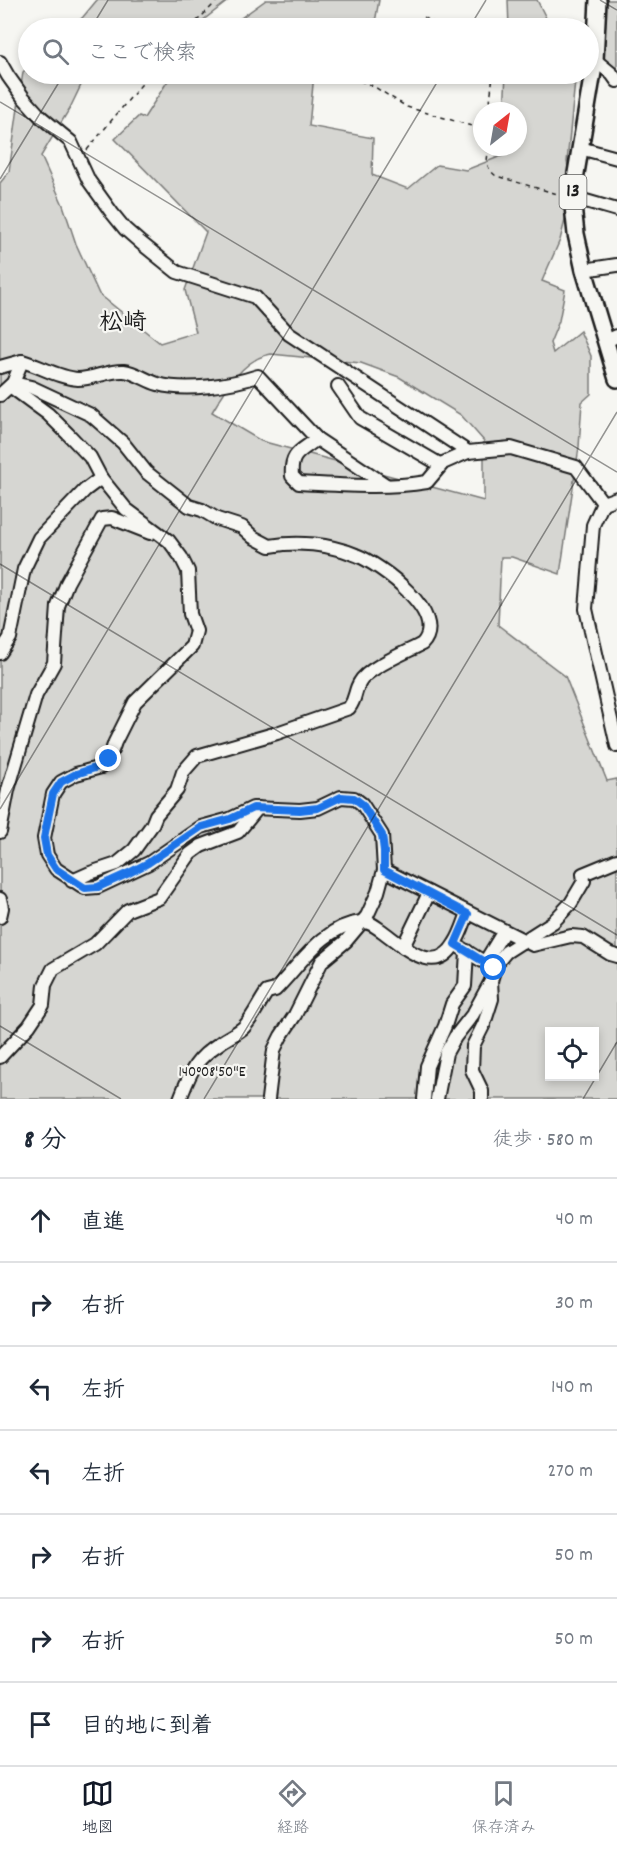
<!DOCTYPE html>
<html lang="ja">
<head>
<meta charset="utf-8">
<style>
  :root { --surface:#fff; --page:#f6f6f7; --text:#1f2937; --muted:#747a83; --line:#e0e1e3; --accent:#111827 }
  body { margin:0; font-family:Dekko,"Klee One",sans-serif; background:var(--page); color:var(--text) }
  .controls { position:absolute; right:18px; bottom:18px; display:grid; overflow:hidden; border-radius:0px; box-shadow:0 3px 9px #0003 }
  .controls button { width:54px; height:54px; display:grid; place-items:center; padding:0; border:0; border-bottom:2px solid var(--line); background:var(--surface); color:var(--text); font:30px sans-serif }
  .compass { position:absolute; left:473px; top:102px; width:54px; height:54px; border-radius:50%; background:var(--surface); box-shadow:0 3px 9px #0003; rotate:31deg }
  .stop { position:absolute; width:18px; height:18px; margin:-14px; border:4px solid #1a73e8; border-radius:50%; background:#fff }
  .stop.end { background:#1a73e8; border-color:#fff; box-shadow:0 2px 6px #0008 }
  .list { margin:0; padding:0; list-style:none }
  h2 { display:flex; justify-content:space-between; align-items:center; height:78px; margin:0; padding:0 24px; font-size:26px }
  h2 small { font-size:20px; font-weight:400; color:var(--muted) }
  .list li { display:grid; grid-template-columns:39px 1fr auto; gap:18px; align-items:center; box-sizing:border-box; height:84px; padding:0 24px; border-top:2px solid var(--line) }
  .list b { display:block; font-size:22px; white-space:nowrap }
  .list em { font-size:20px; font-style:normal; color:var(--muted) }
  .icon { flex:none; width:33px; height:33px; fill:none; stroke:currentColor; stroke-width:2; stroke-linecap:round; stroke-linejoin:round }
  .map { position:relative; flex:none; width:617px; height:1099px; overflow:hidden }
  .search { position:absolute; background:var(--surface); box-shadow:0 3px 9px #0003; left:18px; right:18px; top:18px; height:66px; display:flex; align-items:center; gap:15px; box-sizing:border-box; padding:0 21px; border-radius:33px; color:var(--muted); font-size:22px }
  .sheet { height:666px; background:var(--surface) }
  nav { display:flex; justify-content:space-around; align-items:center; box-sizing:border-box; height:84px; border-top:2px solid var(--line); background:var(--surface); font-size:16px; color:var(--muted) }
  nav a { display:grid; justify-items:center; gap:3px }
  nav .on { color:var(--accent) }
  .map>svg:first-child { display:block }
  .green { fill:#d6d6d2; stroke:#797977; stroke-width:1.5; fill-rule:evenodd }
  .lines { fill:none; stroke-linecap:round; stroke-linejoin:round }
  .minor-casing { stroke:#1c1c1c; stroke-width:16 }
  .major-casing { stroke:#1c1c1c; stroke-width:20 }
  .path { stroke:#1c1c1c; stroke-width:1.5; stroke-dasharray:4.5 4.5; stroke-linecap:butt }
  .minor { stroke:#f6f6f2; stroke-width:12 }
  .major { stroke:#f6f6f2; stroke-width:15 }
  .route { stroke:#1a73e8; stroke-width:8 }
  .ticks { fill:none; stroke:#1c1c1c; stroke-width:1.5; stroke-opacity:0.45 }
  .labels { text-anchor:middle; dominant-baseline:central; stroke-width:4.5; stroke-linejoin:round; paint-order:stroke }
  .shield { fill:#f6f6f2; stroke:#5d5d5c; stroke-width:1.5 }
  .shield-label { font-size:20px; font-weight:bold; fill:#1c1c1c }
  .quarter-label { font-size:24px; font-weight:bold; fill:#1c1c1c; stroke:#f6f6f2 }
  .ticks-label { font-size:15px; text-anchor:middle; fill:#1c1c1c; stroke:#f6f6f2; stroke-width:4.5; stroke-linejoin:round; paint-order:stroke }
</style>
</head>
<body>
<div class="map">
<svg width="617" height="1099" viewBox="0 0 617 1099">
  <rect width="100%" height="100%" fill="#f6f6f2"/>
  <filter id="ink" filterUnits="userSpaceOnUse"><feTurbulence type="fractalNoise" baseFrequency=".0167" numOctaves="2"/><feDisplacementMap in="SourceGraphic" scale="12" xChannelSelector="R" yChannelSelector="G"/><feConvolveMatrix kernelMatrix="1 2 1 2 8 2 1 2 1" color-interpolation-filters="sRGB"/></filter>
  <g filter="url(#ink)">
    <!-- green -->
    <g class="green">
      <polygon points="97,0 229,0 193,28 70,28 83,17"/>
      <polygon points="266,0 379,0 374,28 227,28"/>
      <polygon points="508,0 537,0 551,28 509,28"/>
      <path d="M599 0H617V82C587 44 581 47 599 0Z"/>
      <path d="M28 67V74H137L127 81 84 79 70 108 41 156 63 205 76 244 99 294 160 343 196 332 185 290 206 232 115 139 139 116 144 118 167 82 176 74H314L309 126 373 138 372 175 408 189 437 165 466 170 504 155V147H518V111H504L506 74H572L575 81 567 162 573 189 560 240 542 281 565 290 559 321 550 343 553 353 580 331 591 356V394L582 402 579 447 560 574 512 557H501L498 625 565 676 607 781 617 779V1099H0V183L9 172 23 72ZM271 354 361 363 399 377 461 415 484 441V501L261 441 212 412C225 390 244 358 271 354ZM550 1032H594V1076H550Z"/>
    </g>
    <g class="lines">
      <!-- minor casing -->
      <g class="minor-casing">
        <g id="minor">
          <polyline points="595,60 612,74 617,81"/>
          <polyline points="0,62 8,76 23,97 41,117 71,142 89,181 112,213 125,229 141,243 177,272 255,297 289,334 468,452"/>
          <polyline points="580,148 617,158"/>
          <polyline points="572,197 617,210"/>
          <polyline points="584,270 617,265"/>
          <polyline points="606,341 617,336"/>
          <polyline points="0,367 22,361"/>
          <polyline points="13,383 14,389 48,414 68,434 90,457 101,478 126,509 169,541 181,557 188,571 190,614 196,631 192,646 135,702 115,742 109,759 101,767 76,774 61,782 53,794 44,838 47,855 56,869 85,888 98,887 149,863 201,827 230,819 253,808 300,810 318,808 341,797 354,798 362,804 382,835 384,870 378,892 367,916 346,941 322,961 295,1015 281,1036 274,1050 268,1099"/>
          <path d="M13 383 31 387 91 415 123 443 146 472 189 506 202 510 217 519 242 527 253 537 270 546C298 541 329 544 356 555 380 564 450 615 422 644 407 652 367 668 360 682 354 691 357 697 349 708L277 733 197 756 183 772 177 790 156 815 152 825 134 850 117 864 90 873 72 881"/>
          <polyline points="338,386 360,418 441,465"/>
          <path d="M0 395 13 383 22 361C40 366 59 378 78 379 93 379 109 370 124 371 135 372 147 381 158 384 185 392 231 385 258 376L317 439C300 452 290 453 292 476L299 483C341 485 385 489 427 482L443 463 468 452 511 448 576 467 603 503"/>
          <polyline points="317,439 386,485"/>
          <polyline points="617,498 603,503 593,525 586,609 617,746"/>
          <polyline points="0,653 10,638 24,569 39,538 85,490 101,478"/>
          <polyline points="0,832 8,790 36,695 54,663 58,606 67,583 102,519 112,518 150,533"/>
          <polyline points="384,870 533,945 571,936 583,937 610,954 617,956"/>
          <polyline points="0,899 2,908 0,917"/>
          <polyline points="403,947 429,893"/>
          <polyline points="461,948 494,968"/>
          <polyline points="485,962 504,931"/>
          <polyline points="0,1057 29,1026 43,1005 45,985 53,969 95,944 128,910 159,898 190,854 201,846 238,832 258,808"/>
          <path d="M180 1099C191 1071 194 1060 220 1043 228 1037 238 1033 244 1027 254 1016 259 1003 267 992L275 990C300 965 323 926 361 922 369 921 375 926 382 931 403 946 435 978 455 943 461 934 464 923 468 913"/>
          <polyline points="424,1099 427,1066 445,1026 452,1004 465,986 467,951"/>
          <polyline points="437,1099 446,1053 455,1037 473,1014 491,981 496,964 506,952 553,922 571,903 584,881 583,874 617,860"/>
          <polyline points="482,1099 482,1091 472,1070 473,1046 484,1024 492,999 491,981"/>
        </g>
      </g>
      <!-- major casing -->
      <g class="major-casing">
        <polyline id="major" points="598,0 595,60 572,197 576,234 584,270 617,379"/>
      </g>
      <!-- path -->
      <g class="path">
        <path d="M424 17C433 24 443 23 452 28"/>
        <polyline points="190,28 218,0"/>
        <polyline points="343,74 373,86 407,107 482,129"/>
        <polyline points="489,111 493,74"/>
        <path d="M489 147C487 161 484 166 496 176L561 195"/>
        <polyline points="87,150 150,74"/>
      </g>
      <!-- minor -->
      <use href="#minor" class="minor"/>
      <!-- major -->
      <use href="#major" class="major"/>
    </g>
  </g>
  <g class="lines" filter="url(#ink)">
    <!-- route -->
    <polyline class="route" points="109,759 101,766 76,774 61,782 53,794 47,823 44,838 47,855 56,869 85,888 98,887 129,873 148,863 201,827 230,819 253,808 300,810 318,808 341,797 354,798 362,804 382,835 384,851 384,870 468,914 455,944 494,968"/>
  </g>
  <!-- ticks -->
  <path class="ticks" d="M600 0 617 10M91 28 108 0M469 28 486 0M0 102 617 472M0 179 64 74M0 564 617 935M0 809 442 74M0 1026 121 1099M204 1099 617 412M583 1099 617 1042"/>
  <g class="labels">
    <!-- shield labels -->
    <rect class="shield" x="559.5" y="175" width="27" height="34" rx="4.5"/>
    <g class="shield-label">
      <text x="573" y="192">13</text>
    </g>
    <!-- quarter labels -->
    <g class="quarter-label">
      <text x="123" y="324">松崎</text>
    </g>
  </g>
  <g class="ticks-label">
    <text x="212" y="1076">140°08'50"E</text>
  </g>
</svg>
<div class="controls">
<button><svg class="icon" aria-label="locate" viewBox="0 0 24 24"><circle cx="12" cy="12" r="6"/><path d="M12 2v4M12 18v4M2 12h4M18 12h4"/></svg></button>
</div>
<svg class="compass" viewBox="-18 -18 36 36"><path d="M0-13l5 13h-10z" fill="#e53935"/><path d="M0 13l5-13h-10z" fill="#747a83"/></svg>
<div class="stop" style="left:494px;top:968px"></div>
<div class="stop end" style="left:109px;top:759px"></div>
<div class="search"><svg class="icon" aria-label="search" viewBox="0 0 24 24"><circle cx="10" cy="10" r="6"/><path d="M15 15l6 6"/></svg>ここで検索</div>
</div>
<section class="sheet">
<h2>8 分<small>徒歩 · 580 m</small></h2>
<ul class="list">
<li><svg class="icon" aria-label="ahead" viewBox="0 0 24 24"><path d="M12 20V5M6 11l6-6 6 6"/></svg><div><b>直進</b></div><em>40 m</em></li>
<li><svg class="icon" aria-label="right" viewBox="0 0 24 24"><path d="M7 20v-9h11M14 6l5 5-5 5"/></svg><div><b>右折</b></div><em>30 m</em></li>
<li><svg class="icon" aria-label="left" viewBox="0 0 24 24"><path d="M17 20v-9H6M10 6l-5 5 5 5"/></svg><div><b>左折</b></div><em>140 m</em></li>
<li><svg class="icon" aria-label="left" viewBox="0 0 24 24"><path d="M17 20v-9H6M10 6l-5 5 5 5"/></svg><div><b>左折</b></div><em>270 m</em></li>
<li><svg class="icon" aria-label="right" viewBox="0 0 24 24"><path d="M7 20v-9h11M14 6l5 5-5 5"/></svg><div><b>右折</b></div><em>50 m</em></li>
<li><svg class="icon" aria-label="right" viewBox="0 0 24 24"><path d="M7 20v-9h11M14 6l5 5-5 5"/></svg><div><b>右折</b></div><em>50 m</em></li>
<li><svg class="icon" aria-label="arrive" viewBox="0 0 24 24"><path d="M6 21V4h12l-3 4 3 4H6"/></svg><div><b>目的地に到着</b></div></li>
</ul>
</section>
<nav>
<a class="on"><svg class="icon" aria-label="map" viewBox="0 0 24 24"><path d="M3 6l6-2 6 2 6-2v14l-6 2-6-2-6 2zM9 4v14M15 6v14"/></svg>地図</a>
<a><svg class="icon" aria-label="directions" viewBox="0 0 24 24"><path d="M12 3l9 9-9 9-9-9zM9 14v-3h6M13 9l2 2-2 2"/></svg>経路</a>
<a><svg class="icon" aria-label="saved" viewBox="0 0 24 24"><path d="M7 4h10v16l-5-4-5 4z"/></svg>保存済み</a>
</nav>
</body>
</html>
